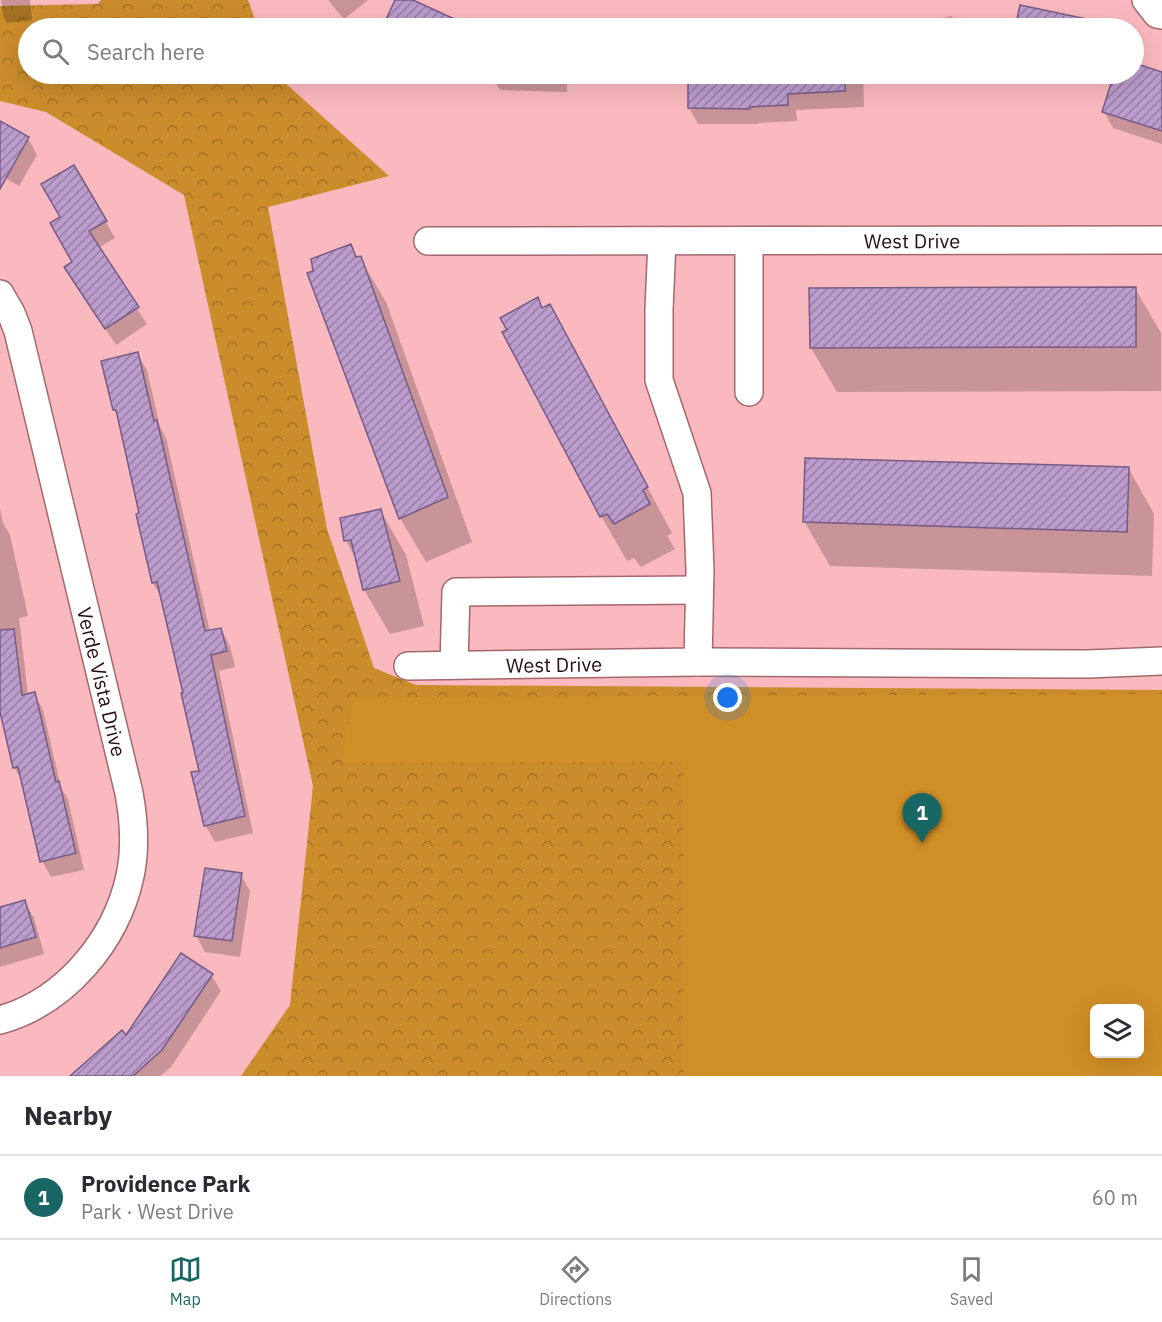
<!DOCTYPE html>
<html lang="en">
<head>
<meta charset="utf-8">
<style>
  :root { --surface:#fff; --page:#f2f2f3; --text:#2b2b33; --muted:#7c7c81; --line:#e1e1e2; --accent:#196765 }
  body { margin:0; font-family:"IBM Plex Sans",sans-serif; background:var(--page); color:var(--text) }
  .controls { position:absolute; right:18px; bottom:18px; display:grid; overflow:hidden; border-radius:9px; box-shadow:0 6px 24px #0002 }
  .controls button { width:54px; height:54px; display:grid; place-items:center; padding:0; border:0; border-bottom:2px solid var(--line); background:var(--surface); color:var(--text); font:30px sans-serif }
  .you { position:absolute; left:728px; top:698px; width:21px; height:21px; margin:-15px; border:4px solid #fff; border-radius:50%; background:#1a73e8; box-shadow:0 0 0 9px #1a73e833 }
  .badge { display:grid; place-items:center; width:39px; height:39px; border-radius:50%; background:var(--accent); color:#fff; font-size:20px; font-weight:700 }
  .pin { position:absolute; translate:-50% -50px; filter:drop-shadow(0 2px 3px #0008) }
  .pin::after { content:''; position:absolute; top:32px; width:21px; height:18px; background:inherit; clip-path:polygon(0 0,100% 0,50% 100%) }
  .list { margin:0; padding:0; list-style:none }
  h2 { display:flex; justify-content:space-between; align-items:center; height:78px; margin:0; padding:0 24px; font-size:26px }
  h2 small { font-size:20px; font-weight:400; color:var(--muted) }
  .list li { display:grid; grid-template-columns:39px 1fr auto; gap:18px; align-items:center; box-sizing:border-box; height:84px; padding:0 24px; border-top:2px solid var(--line) }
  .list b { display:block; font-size:22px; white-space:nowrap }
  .list p { margin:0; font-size:20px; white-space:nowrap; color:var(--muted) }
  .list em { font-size:20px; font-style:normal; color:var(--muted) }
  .icon { flex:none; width:33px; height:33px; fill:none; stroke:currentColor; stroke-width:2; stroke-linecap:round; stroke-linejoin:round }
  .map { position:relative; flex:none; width:1162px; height:1076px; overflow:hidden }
  .search { position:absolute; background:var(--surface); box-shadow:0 6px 24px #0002; left:18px; right:18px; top:18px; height:66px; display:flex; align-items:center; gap:15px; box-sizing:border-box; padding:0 21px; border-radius:33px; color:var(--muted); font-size:22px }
  .sheet { height:162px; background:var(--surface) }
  nav { display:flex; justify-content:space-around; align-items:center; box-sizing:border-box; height:84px; border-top:2px solid var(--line); background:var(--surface); font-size:16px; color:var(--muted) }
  nav a { display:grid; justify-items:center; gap:3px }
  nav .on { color:var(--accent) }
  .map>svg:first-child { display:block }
  .forest { fill:url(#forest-crowns) }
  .park { fill:#cf8e26; fill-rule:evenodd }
  .shadow { fill:#0003 }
  .building { fill:url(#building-hatch); stroke:#775b87; stroke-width:1.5 }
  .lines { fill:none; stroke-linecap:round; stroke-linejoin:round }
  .minor-casing { stroke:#a2686e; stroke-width:30 }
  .minor { stroke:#fff; stroke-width:27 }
  .labels { text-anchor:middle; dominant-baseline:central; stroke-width:4.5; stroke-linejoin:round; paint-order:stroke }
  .street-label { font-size:20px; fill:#260f12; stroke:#f6ced1 }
</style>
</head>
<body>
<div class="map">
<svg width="1162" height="1076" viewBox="0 0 1162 1076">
  <defs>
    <pattern id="forest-crowns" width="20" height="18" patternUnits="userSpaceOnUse" patternTransform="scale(1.5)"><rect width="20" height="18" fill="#cb8c2c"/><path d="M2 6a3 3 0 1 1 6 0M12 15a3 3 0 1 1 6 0" fill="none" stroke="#a57124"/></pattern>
    <pattern id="building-hatch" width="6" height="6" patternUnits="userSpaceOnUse" patternTransform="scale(1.5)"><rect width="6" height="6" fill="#bb9ccc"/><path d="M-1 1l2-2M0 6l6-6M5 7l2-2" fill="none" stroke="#987ea4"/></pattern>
  </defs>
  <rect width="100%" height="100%" fill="#fab9be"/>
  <!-- forest -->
  <polygon class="forest" points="101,0 248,0 258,28 28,28 28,74 275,74 389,176 268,207 327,529 374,668 416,685 1162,690 1162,863 854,1076 241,1076 290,1005 313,786 184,195 46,112 0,101 0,6 98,4"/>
  <!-- park -->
  <path class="park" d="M1162 694V1076H683V762L342 763 352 697ZM1094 1008H1140V1054H1094Z"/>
  <!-- shadow -->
  <g class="shadow">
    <polygon points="1,0 30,0 32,20 7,23 3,16"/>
    <polygon points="328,0 368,0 344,19"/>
    <polygon points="396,0 407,0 457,22 461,28 384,28"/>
    <polygon points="1062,15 1069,28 1003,28 1005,19 1018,21"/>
    <polygon points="952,16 959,28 899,28"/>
    <polygon points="492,27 539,28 492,28"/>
    <polygon points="1134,65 1162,73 1162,144 1113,128 1104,112 1113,81 1106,74 1134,74"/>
    <polygon points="435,74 451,74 448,79"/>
    <polygon points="491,74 665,74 664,84 567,81 567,92 500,90"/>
    <polygon points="689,74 863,74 864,107 796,110 797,121 758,123 758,124 698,124 689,108"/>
    <polygon points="903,74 936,74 907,80"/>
    <polygon points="0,123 28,138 37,155 19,186 0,175"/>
    <polygon points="74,167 115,238 98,248 147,324 116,345 75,283 74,262 62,218"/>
    <polygon points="350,246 357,258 360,258 386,302 472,542 426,562 400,518"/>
    <polygon points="1135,288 1161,333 1161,391 837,392 811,348"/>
    <polygon points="538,299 543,309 550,306 672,533 667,536 675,549 641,567 634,558 627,561 601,516 509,331"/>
    <polygon points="137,354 147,370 160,427 166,438 210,632 221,629 230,646 235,667 219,671 253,833 215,842 205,825 201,772 162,599 153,583 141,514 119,418 114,410"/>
    <polygon points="1129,469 1154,514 1152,576 830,566 804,521"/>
    <polygon points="0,510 3,523 10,535 28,616 19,618 28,695 34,693 43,710 61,788 68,799 84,870 51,877 42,861 24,784 14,767 0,706"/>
    <polygon points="380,510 406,555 424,626 390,634 364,590 357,561 346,541 341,519"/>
    <polygon points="241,875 250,891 240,957 205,952 196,935"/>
    <polygon points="24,901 34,918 44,954 0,967 0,908"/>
    <polygon points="211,975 221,991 171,1067 160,1076 72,1076"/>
  </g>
  <!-- building -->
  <g class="building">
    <polygon points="395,0 413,0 474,28 382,28"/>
    <polygon points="1020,5 1087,19 1086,28 1015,28"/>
    <polygon points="1134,63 1162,72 1162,131 1102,112 1114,74 1134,74"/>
    <polygon points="688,74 845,74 845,91 788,94 788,105 750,107 750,109 688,108"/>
    <polygon points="0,121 29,137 0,189"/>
    <polygon points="74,165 107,221 89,231 139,307 105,329 64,267 72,262 50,223 60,217 41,184"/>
    <polygon points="351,244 356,257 361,256 448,497 399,519 307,273 313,271 311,259"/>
    <polygon points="1136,287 1136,347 810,348 809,288"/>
    <polygon points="538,297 542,308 550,304 648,487 643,490 650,504 614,524 607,514 600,517 502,332 507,330 500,318"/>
    <polygon points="138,352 154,421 157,420 205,631 221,628 227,651 211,655 245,816 204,826 191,772 199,771 181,693 183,693 157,582 152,583 136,514 139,513 116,410 113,410 101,361"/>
    <polygon points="805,458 1129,467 1127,532 803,522"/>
    <polygon points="381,509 400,581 363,590 351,540 344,541 340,518"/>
    <polygon points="14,629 22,695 35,692 56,782 59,781 76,853 40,862 18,767 13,768 0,712 0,630"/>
    <polygon points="205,868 242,873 232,941 194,936"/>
    <polygon points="25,900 36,937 0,948 0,907"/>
    <polygon points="181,953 213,974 162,1050 133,1076 70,1076 122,1030 126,1035"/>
  </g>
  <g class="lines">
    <!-- minor casing -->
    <g class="minor-casing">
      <g id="minor">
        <polyline points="1146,0 1157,14 1162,15"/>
        <path id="s1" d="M428 241 1162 240"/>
        <polyline points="662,241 659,310 659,380 697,493 700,570 698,662"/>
        <polyline points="749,241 749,392"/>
        <path id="s2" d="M0 294 11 313 18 331 129 793C134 820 136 848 130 876 116 941 65 1002 0 1020"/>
        <polyline points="454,665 456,592 699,590"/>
        <path id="s3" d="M408 666 698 662 1088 664 1162 661"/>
      </g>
    </g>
    <!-- minor -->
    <use href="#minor" class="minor"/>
  </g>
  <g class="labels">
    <!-- street labels -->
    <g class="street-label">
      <text stroke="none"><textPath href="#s1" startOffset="484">West Drive</textPath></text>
      <text stroke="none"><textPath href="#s3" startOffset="146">West Drive</textPath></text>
      <text stroke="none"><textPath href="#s2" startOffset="402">Verde Vista Drive</textPath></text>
    </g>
  </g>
</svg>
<div class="controls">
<button><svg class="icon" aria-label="layers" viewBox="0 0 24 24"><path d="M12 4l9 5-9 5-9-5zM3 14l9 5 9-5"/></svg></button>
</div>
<div class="you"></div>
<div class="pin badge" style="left:922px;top:843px">1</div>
<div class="search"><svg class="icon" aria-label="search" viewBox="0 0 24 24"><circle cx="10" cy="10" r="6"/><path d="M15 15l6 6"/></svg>Search here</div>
</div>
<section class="sheet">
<h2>Nearby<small></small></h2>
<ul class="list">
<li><span class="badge">1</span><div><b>Providence Park</b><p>Park · West Drive</p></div><em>60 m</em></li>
</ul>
</section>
<nav>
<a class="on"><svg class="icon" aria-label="map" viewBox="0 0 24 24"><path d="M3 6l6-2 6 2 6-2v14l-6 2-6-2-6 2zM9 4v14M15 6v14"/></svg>Map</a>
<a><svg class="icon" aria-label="directions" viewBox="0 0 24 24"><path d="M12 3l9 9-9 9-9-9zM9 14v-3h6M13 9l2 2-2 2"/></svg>Directions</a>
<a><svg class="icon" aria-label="saved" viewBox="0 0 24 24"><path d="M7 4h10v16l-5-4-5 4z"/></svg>Saved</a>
</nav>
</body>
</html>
